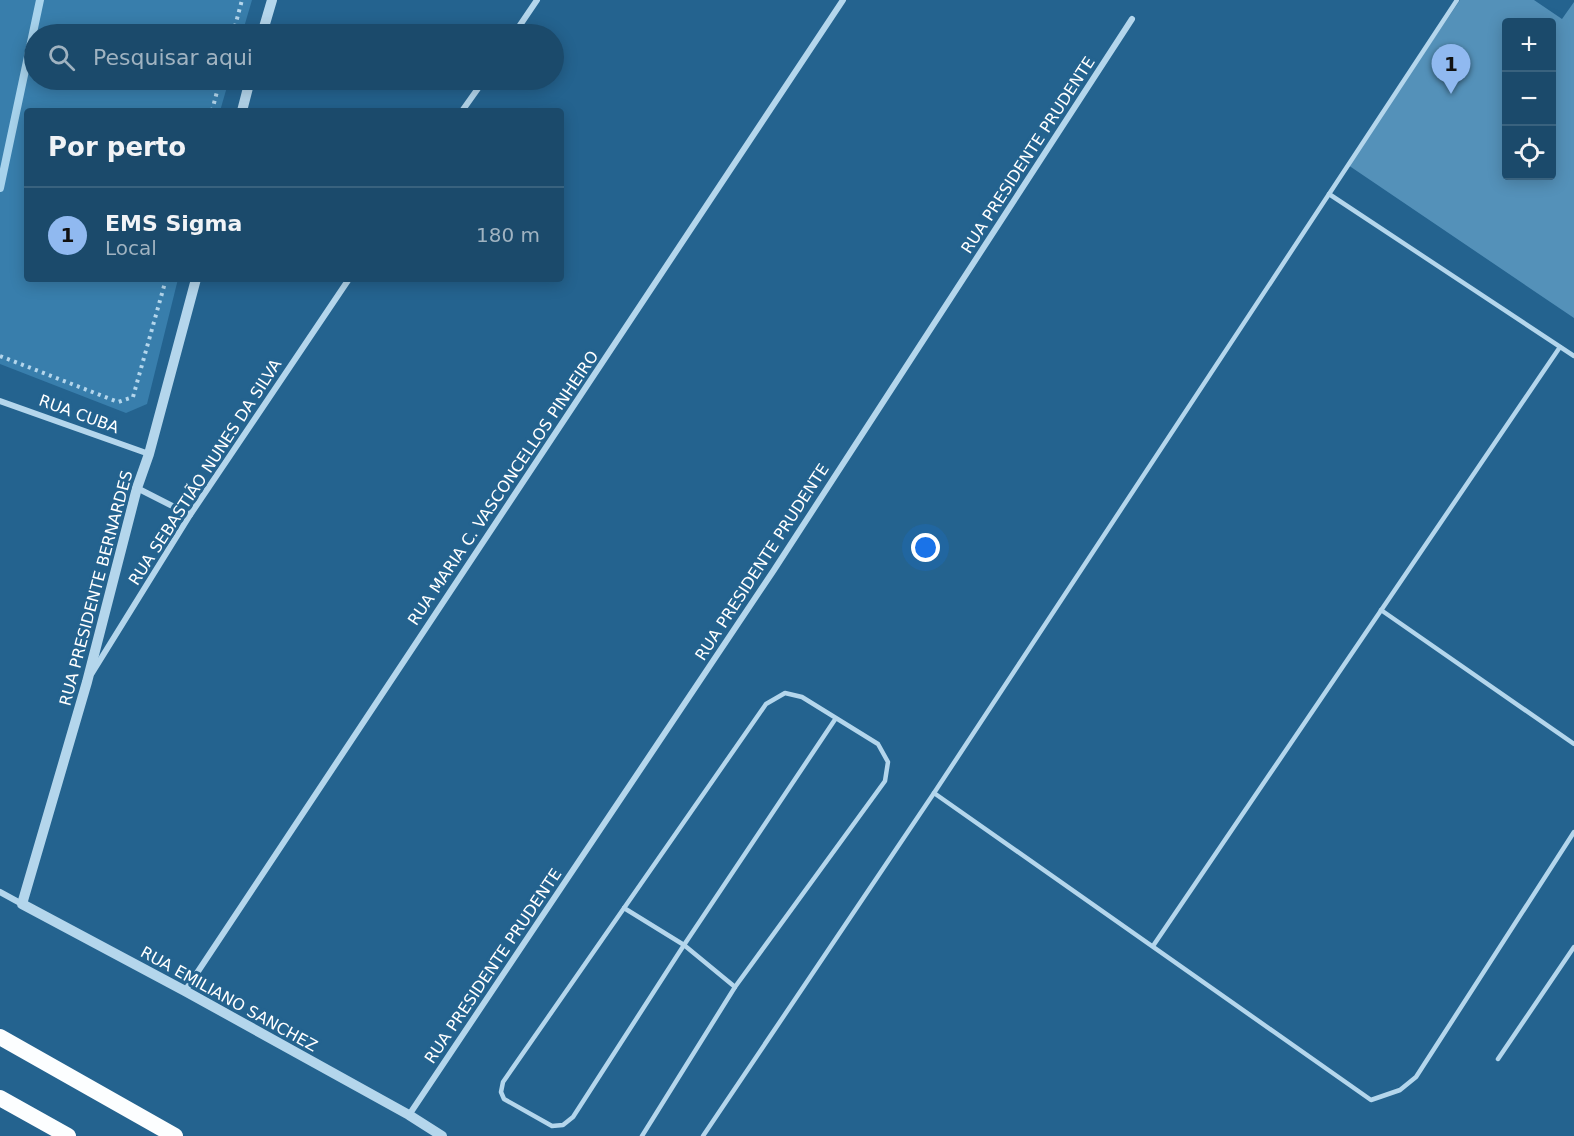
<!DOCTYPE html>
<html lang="pt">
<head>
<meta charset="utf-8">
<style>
  :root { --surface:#1b4a6b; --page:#285473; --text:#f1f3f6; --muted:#a0b3c1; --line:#39627e; --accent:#90b9f0 }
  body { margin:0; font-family:"DejaVu Sans",sans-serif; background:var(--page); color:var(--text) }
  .controls { position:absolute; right:18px; top:18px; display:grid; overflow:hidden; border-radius:6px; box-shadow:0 3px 15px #0003 }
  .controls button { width:54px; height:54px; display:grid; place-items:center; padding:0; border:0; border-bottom:2px solid var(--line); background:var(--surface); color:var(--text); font:30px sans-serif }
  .you { position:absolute; left:926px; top:548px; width:21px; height:21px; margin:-15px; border:4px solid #fff; border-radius:50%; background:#1a73e8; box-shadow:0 0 0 9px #1a73e833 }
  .badge { display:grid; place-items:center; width:39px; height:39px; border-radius:50%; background:var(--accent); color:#111; font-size:20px; font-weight:700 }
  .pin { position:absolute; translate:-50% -50px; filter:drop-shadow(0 2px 3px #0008) }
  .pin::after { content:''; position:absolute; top:32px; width:21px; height:18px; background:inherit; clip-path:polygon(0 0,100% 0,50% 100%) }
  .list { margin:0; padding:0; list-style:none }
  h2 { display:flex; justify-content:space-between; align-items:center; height:78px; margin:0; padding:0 24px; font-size:26px }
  h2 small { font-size:20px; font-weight:400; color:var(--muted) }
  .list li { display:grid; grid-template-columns:39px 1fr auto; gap:18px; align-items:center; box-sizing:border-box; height:96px; padding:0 24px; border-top:2px solid var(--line) }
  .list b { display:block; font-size:22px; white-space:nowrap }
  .list p { margin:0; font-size:20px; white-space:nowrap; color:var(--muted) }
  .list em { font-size:20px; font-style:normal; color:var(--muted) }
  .icon { flex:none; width:33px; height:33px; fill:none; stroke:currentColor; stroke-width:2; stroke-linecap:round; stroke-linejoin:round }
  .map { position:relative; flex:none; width:1574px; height:1136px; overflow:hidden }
  .search { position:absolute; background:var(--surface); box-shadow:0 3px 15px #0003; left:24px; top:24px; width:540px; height:66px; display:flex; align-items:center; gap:15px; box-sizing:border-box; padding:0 21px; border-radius:33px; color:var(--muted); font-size:22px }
  .panel { position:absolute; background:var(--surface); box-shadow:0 3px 15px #0003; left:24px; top:108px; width:540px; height:174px; border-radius:6px }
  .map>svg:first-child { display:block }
  .green { fill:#387eac }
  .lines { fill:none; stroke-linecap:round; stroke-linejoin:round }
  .stream { stroke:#a8d3ec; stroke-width:8 }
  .building { fill:#5491b9; fill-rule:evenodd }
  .path { stroke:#b4d6ec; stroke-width:4; stroke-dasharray:3 4.5; stroke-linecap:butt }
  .service { stroke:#b4d6ec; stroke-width:4.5 }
  .minor { stroke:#b4d6ec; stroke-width:6 }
  .tertiary { stroke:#b4d6ec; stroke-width:10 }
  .trunk { stroke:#fcfeff; stroke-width:16 }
  .labels { text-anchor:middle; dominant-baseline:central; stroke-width:6; stroke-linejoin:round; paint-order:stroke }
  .street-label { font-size:16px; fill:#fff; stroke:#24638f }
</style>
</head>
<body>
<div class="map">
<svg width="1574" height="1136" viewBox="0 0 1574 1136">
  <rect width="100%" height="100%" fill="#24638f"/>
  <!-- green -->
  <polygon class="green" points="0,0 252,0 242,34 34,34 34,80 229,80 220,111 27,111 27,279 178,279 147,404 126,413 0,364"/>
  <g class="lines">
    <!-- stream -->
    <polyline class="stream" points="0,188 40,0"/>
  </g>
  <!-- building -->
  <path class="building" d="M1460 0H1534L1562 19 1574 2V318L1348 165ZM1506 22H1552V176H1506Z"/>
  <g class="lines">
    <!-- path -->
    <g class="path">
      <polyline points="233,34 242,0"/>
      <polyline points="212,111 220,80"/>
      <polyline points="0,356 118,402 133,397 166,279"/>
    </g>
    <!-- service -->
    <g class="service">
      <polyline points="1329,194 1574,356"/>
      <polyline points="1381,610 1574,744"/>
      <polyline points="934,793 1371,1100 1400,1090 1416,1077 1574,832"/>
      <polyline points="624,908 684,945 735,987"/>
      <polyline points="1153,946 1560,347"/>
      <polyline points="1498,1059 1574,947"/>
      <polyline points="642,1136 735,987 885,781 888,762 878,744 802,697 785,693 766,704 503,1082 501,1092 504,1099 552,1126 563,1125 573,1117 684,945 836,718"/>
      <polyline points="703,1136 934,793 1457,0"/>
    </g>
    <!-- minor -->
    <g class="minor">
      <polyline points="514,34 537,0"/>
      <polyline points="462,111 484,80"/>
      <polyline points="0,401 149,454"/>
      <polyline points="137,488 190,515"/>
      <polyline points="92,673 190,515 349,279"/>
      <polyline points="0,892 22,904"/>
      <polyline points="185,991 843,0"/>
      <polyline points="409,1115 774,570 1132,19"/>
    </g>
    <!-- tertiary -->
    <g class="tertiary">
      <polyline points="262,34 272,0"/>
      <polyline points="242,111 250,80"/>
      <polyline points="196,279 149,454 137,488 87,682 22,904 185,991 409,1115 442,1136"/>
    </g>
    <!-- trunk -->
    <g class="trunk">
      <polyline points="0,1037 175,1136"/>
      <polyline points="0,1098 68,1136"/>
    </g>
  </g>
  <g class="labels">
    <!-- street labels -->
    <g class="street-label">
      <text transform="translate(1028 155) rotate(-57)">RUA PRESIDENTE PRUDENTE</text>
      <text transform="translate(79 414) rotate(20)">RUA CUBA</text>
      <text transform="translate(205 472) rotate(-57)">RUA SEBASTIÃO NUNES DA SILVA</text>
      <text transform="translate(503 488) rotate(-56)">RUA MARIA C. VASCONCELLOS PINHEIRO</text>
      <text transform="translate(762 562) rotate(-57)">RUA PRESIDENTE PRUDENTE</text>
      <text transform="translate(96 588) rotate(-75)">RUA PRESIDENTE BERNARDES</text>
      <text transform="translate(493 966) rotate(-56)">RUA PRESIDENTE PRUDENTE</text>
      <text transform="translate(229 999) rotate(29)">RUA EMILIANO SANCHEZ</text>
    </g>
  </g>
</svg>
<div class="controls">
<button>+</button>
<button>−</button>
<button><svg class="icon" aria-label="locate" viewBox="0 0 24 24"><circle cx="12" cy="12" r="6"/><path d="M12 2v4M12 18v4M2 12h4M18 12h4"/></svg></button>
</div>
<div class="you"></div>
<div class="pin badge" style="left:1451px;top:94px">1</div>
<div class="search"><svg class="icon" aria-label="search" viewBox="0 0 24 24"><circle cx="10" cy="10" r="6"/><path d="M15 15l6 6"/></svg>Pesquisar aqui</div>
<section class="panel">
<h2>Por perto<small></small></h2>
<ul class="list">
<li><span class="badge">1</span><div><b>EMS Sigma</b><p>Local</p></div><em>180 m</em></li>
</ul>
</section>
</div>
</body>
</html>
